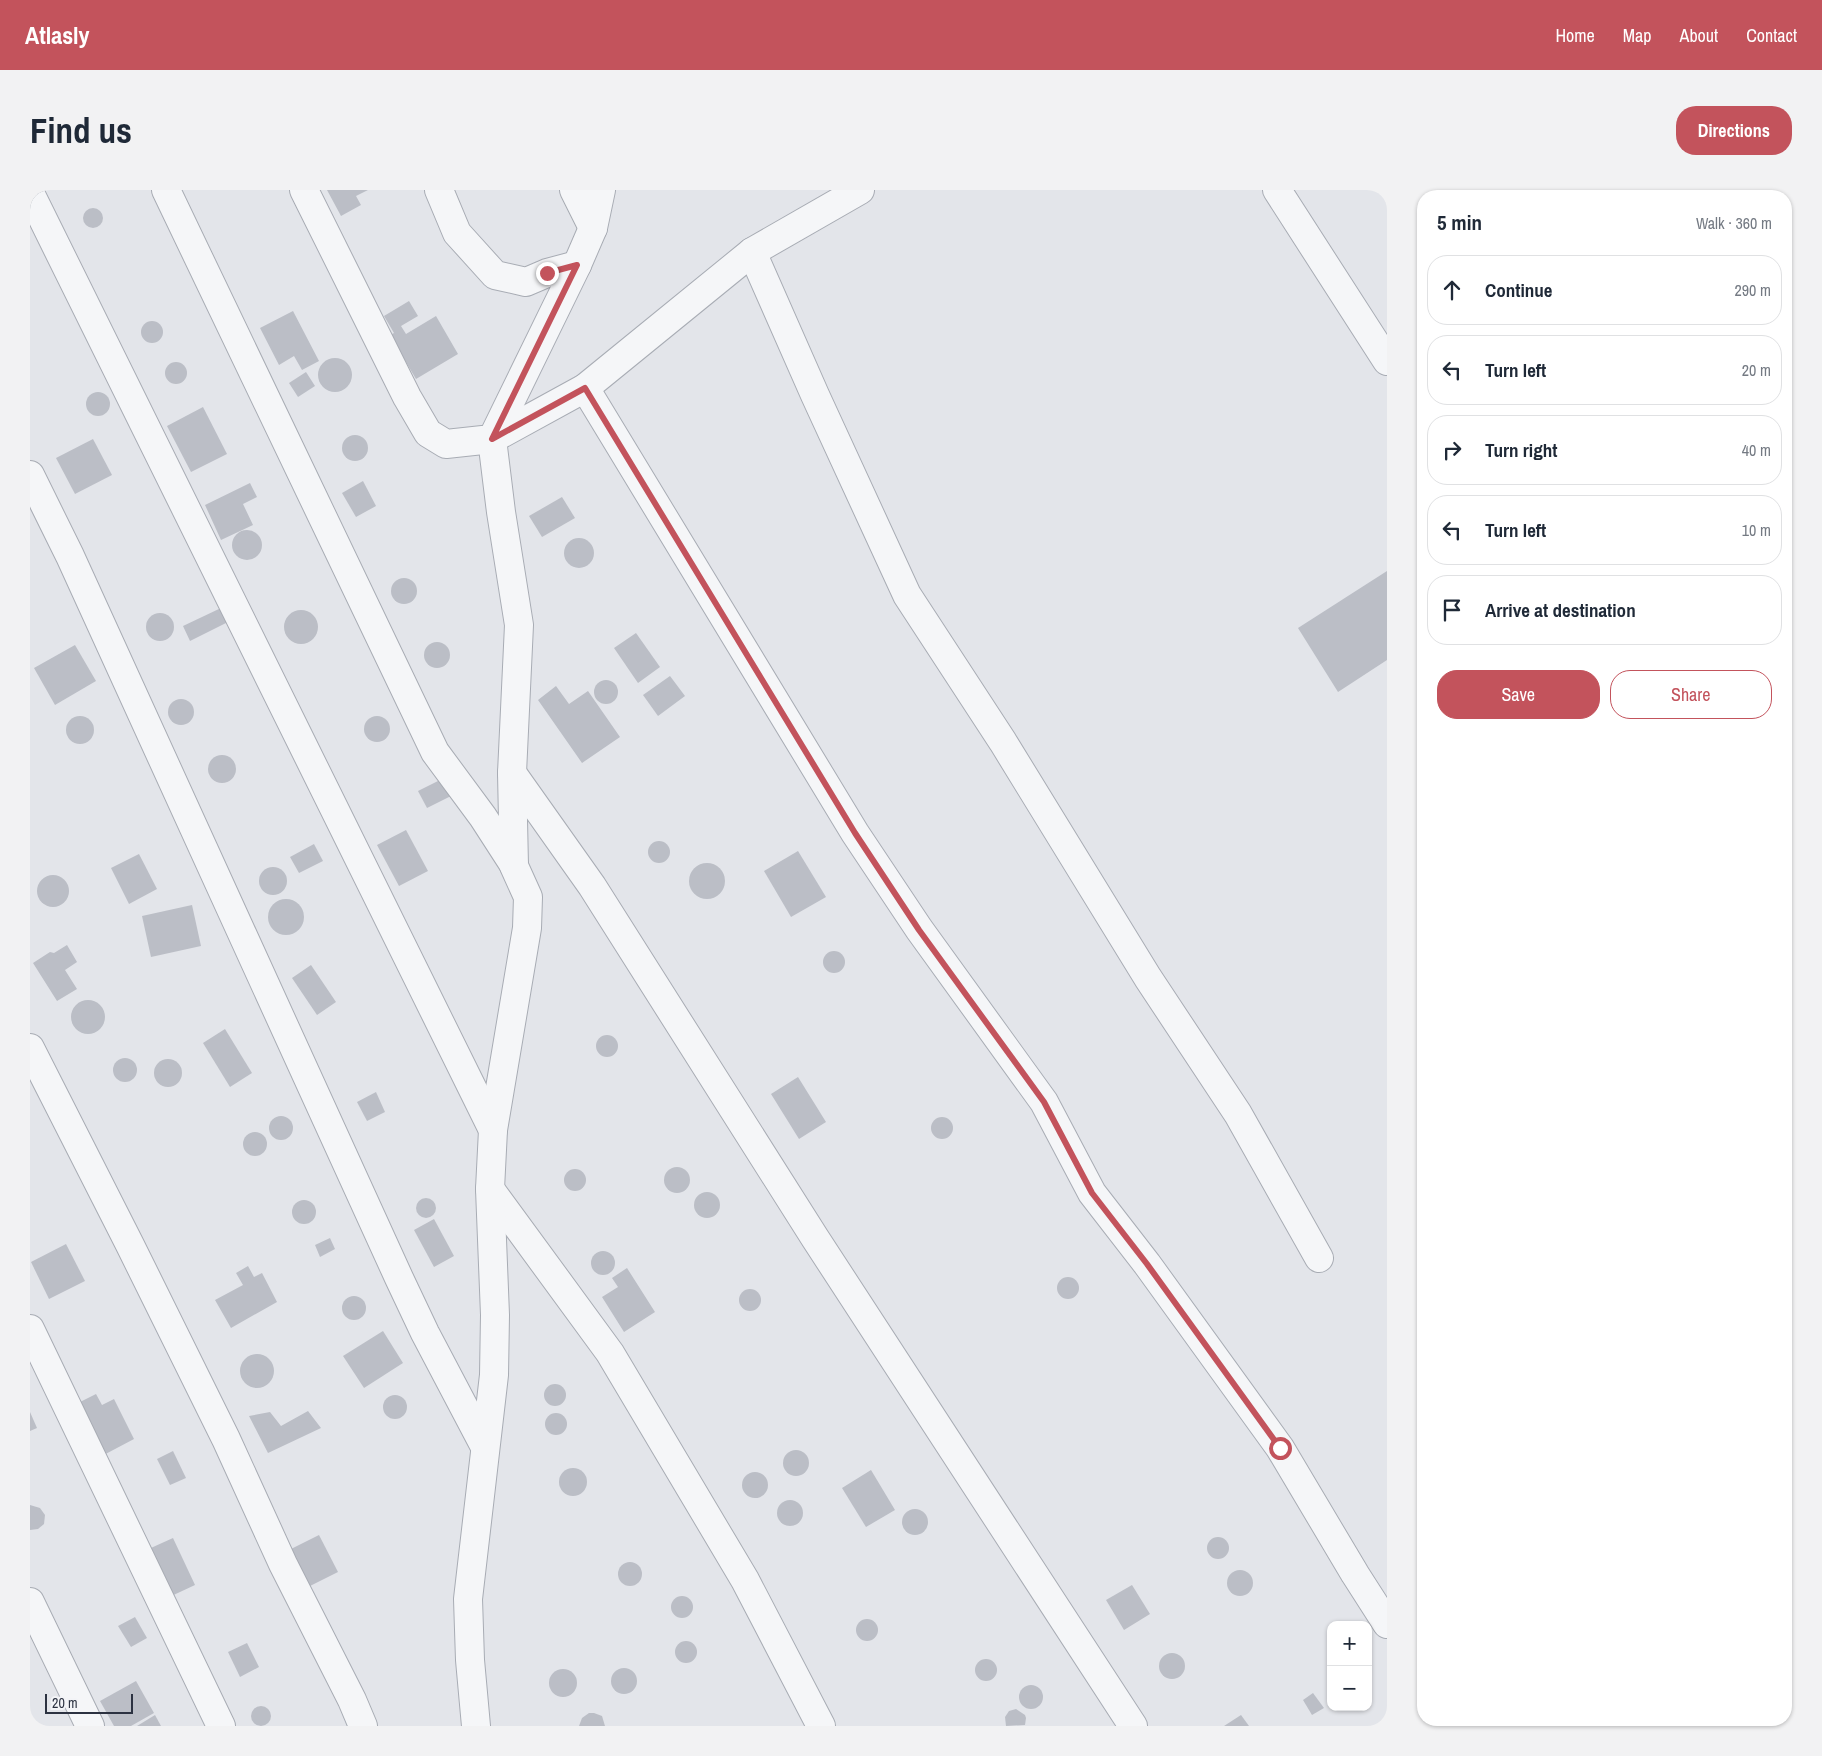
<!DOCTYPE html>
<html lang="en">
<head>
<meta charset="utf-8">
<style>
  :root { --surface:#fff; --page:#f2f2f3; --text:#1f2937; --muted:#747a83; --line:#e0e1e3; --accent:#c3535c }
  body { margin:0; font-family:"Archivo Narrow",sans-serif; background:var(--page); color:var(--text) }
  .controls { position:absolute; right:15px; bottom:15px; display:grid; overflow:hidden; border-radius:10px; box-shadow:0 1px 4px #0004 }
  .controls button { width:45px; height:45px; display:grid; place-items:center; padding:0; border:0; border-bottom:1px solid var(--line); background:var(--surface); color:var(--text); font:25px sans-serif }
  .scale { position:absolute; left:15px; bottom:12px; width:88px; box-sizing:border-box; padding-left:5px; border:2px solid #2c3241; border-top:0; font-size:14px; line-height:18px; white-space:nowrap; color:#2c3241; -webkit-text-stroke:4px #f3f4f7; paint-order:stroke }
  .stop { position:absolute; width:15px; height:15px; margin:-11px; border:4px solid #c3535c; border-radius:50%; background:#fff }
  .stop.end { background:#c3535c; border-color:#fff; box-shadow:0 1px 5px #0008 }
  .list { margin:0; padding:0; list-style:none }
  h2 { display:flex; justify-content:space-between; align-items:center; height:65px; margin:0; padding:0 20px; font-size:21px }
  h2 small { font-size:16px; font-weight:400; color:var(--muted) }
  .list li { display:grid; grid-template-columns:32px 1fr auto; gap:15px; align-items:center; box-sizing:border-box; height:70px; margin:0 10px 10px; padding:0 10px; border:1px solid var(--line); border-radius:20px }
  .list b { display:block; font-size:19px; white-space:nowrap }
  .list em { font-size:16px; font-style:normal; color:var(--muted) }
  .actions { display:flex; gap:10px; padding:15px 20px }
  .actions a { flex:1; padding:11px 0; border:1px solid var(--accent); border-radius:20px; text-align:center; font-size:18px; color:var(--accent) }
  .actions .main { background:var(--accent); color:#fff }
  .icon { flex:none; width:28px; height:28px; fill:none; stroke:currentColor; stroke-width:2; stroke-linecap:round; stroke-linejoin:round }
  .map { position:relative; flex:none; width:1357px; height:1536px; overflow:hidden; border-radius:20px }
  header { display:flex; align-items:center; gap:30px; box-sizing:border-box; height:70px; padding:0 25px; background:var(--accent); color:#fff }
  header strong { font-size:24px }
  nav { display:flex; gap:28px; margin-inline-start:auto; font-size:18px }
  .intro { display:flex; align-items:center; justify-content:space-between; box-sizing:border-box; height:120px; padding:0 30px }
  h1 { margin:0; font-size:35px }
  .button { padding:12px 22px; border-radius:20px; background:var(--accent); color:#fff; font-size:18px; font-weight:700 }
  main { display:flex; gap:30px; padding:0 30px }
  aside { flex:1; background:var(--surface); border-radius:20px; box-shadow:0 1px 4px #0004 }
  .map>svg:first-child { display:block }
  .building { fill:#bbbec6 }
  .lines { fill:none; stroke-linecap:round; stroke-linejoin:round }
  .minor-casing { stroke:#a8acb4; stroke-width:30 }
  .minor { stroke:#f5f6f8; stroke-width:28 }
  .route { stroke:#c3535c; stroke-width:6 }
</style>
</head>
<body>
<header>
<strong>Atlasly</strong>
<nav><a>Home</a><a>Map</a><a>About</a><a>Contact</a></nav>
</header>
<div class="intro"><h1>Find us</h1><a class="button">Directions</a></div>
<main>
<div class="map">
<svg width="1357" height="1536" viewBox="0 0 1357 1536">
  <rect width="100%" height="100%" fill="#e3e5ea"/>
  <!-- building -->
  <g class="building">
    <polygon points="297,0 338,0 326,6 331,15 311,26"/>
    <circle cx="63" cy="28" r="10"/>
    <polygon points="379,111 388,126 371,136 376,144 406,126 428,164 386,189 360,145 364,143 354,126"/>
    <polygon points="263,121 289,171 272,180 264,166 249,175 230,138"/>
    <circle cx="122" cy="142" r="11"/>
    <circle cx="305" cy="185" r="17"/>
    <circle cx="146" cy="183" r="11"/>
    <polygon points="276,182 285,196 268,207 259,193"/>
    <circle cx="68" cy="214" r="12"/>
    <polygon points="173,217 197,264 161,282 137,236"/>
    <circle cx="325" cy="258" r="13"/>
    <polygon points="63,249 82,285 45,304 26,268"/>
    <polygon points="333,291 346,316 326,327 312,303"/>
    <polygon points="220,293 227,307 213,314 223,335 191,350 175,315"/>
    <polygon points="532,307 545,328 512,347 499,326"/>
    <circle cx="217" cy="355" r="15"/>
    <circle cx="549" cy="363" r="15"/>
    <polygon points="1357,381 1357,470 1308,502 1268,438"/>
    <circle cx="374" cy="401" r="13"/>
    <polygon points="191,418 198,432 160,451 153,436"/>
    <circle cx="271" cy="437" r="17"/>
    <circle cx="130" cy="437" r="14"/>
    <polygon points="606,443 630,477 608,493 584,458"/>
    <circle cx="407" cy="465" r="13"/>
    <polygon points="45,455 66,491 25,515 4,478"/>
    <polygon points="640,486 655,506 628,526 613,505"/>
    <circle cx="576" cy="502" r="12"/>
    <polygon points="526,496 539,514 558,501 590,547 552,573 508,510"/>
    <circle cx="151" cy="522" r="13"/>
    <circle cx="50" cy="540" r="14"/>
    <circle cx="347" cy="539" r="13"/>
    <circle cx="192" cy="579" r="14"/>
    <polygon points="418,586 427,603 397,618 388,601"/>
    <polygon points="376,640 398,681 369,696 347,655"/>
    <circle cx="629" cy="662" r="11"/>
    <polygon points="284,654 293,671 269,683 260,667"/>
    <polygon points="768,661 796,707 761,727 734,681"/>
    <polygon points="109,664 127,699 99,714 81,678"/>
    <circle cx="677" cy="691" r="18"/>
    <circle cx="243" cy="691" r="14"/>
    <circle cx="23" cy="701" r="16"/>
    <circle cx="256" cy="727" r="18"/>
    <polygon points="162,715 171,756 121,767 112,726"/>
    <polygon points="37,755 47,772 35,780 47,799 27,811 3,773 20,762 24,763"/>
    <circle cx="804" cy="772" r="11"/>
    <polygon points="281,775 306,812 287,825 262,788"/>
    <circle cx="58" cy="827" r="17"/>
    <polygon points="195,839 222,883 200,897 173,853"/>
    <circle cx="577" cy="856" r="11"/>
    <circle cx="95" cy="880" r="12"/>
    <circle cx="138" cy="883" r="14"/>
    <polygon points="768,887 796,932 769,949 741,904"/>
    <polygon points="346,902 355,922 337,931 327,912"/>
    <circle cx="251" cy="938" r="12"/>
    <circle cx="912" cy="938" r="11"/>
    <circle cx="225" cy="954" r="12"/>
    <circle cx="647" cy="990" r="13"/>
    <circle cx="545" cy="990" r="11"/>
    <circle cx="677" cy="1015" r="13"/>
    <circle cx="396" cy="1018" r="10"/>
    <circle cx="274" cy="1022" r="12"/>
    <polygon points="404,1029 424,1066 404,1077 384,1040"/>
    <polygon points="300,1048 305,1059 290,1067 285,1055"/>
    <polygon points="36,1054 55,1091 19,1109 1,1072"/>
    <circle cx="573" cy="1073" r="12"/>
    <polygon points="218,1076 224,1087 232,1083 247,1112 201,1138 185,1110 213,1095 206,1083"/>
    <polygon points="597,1078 625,1122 594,1142 572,1107 588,1097 582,1088"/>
    <circle cx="1038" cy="1098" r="11"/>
    <circle cx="720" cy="1110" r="11"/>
    <circle cx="324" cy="1118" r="12"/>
    <polygon points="353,1141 373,1173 334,1198 313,1166"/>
    <circle cx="227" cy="1181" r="17"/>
    <circle cx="525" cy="1205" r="11"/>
    <polygon points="66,1204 72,1215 84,1209 104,1249 68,1268 42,1216"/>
    <circle cx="365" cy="1217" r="12"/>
    <polygon points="278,1221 291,1238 238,1263 219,1226 240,1222 251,1236"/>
    <polygon points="0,1222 7,1238 0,1241"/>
    <circle cx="526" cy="1234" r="11"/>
    <circle cx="766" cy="1273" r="13"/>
    <polygon points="143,1261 156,1288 140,1295 127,1269"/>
    <circle cx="543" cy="1292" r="14"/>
    <polygon points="841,1280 865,1320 836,1337 812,1298"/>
    <circle cx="725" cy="1295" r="13"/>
    <circle cx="760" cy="1323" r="13"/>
    <polygon points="0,1315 10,1318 15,1325 14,1334 8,1339 0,1340"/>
    <circle cx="885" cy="1332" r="13"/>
    <polygon points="289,1345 308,1382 278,1397 259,1360"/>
    <circle cx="1188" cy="1358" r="11"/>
    <polygon points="143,1348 165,1395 135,1409 112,1362"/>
    <circle cx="600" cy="1384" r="12"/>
    <circle cx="1210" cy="1393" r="13"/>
    <polygon points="1102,1395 1120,1424 1094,1440 1076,1410"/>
    <circle cx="652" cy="1417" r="11"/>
    <polygon points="105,1427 117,1448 101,1457 88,1436"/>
    <circle cx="837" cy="1440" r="11"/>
    <circle cx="656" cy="1462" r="11"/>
    <polygon points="217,1453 229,1477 210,1487 198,1462"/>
    <circle cx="1142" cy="1476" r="13"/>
    <circle cx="956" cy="1480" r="11"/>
    <circle cx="594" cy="1491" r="13"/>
    <circle cx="533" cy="1493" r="14"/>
    <polygon points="106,1491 124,1523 101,1536 84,1536 70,1511"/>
    <circle cx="1001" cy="1507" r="12"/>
    <polygon points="1283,1503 1294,1518 1282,1525 1273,1510"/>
    <circle cx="231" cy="1526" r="10"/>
    <polygon points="986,1519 995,1525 996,1528 995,1535 976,1536 975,1527 979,1521"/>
    <polygon points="559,1523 564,1523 572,1526 575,1536 549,1536 552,1528"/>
    <polygon points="125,1525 131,1536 107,1536"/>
    <polygon points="1211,1525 1219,1536 1194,1536"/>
  </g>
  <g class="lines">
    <!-- minor casing -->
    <g class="minor-casing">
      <g id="minor">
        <polyline points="136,0 405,562 453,627 484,675"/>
        <polyline points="274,0 377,207 398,243 416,254 462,249 547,75 563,38 571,0"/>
        <polyline points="409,0 427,43 465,85 496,92 517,83 547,75"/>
        <polyline points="544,0 563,38"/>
        <polyline points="1247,0 1357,171"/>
        <polyline points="0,3 463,940"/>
        <polyline points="722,62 785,205 877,405 973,552 1118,788 1208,924 1289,1068"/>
        <polyline points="555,198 825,643 889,739 1014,912 1062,1003 1117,1074 1250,1258 1325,1384 1357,1434"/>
        <polyline points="0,285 40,366 369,1088 395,1143 455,1257"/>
        <polyline points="482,583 562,696 785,1048 1103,1536"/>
        <polyline points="0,858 100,1055 196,1249 253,1374 322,1510 333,1536"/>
        <polyline points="460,999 580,1163 715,1390 791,1536"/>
        <polyline points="0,1139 191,1536"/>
        <polyline points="0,1412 60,1536"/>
        <polyline points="446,1536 440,1470 438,1409 464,1185 465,1125 460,999 463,940 497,738 498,707 484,676 482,583 489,435 471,322 462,249 555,198 722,62 830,0"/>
      </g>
    </g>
    <!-- minor -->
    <use href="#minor" class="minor"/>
  </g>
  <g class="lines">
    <!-- route -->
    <polyline class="route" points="517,83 547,75 462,249 555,198 825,643 889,740 1014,912 1062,1003 1117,1074 1250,1258"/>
  </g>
</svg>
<div class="controls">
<button>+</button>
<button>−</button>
</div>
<div class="scale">20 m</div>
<div class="stop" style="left:1250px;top:1258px"></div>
<div class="stop end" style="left:517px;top:83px"></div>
</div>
<aside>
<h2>5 min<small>Walk · 360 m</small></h2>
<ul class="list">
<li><svg class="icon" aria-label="ahead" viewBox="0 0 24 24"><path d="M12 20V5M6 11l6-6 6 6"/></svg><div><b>Continue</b></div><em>290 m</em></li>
<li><svg class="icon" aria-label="left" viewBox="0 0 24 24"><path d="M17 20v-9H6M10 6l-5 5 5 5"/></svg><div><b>Turn left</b></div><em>20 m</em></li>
<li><svg class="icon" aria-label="right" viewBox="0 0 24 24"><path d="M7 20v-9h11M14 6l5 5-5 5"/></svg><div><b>Turn right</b></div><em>40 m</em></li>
<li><svg class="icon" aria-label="left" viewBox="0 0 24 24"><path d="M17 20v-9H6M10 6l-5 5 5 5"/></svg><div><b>Turn left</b></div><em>10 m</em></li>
<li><svg class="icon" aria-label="arrive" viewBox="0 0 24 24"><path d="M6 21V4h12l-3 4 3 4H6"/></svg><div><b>Arrive at destination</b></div></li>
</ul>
<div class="actions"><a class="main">Save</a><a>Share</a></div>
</aside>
</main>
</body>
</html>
